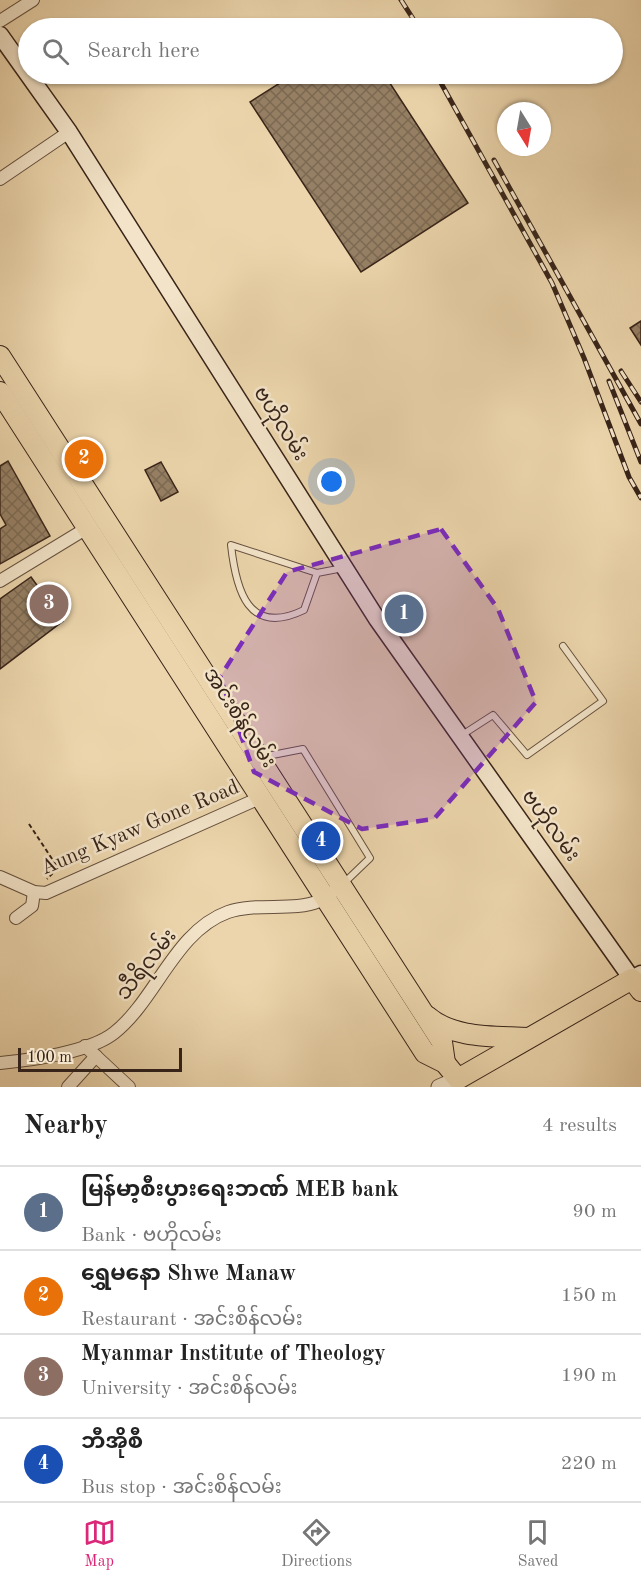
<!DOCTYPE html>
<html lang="en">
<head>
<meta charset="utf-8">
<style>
  :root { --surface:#fff; --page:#f2f2f2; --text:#222; --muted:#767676; --line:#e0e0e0; --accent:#db2777 }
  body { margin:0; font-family:"Old Standard TT","Noto Sans Myanmar",serif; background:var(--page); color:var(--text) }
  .compass { position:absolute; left:497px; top:102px; width:54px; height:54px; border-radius:50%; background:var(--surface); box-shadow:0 2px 4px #0004; rotate:169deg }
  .scale { position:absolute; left:18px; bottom:15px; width:164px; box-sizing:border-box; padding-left:6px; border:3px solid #382419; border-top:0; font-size:16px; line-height:21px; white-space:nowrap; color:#382419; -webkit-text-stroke:4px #f3e4c9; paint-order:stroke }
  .you { position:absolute; left:332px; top:482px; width:21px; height:21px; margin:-15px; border:4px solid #fff; border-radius:50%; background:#1a73e8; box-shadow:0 0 0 9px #1a73e833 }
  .badge { display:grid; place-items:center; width:39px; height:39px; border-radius:50%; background:var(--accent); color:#fff; font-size:20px; font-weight:700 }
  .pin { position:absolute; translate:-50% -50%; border:3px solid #fff; box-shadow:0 2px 6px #0006 }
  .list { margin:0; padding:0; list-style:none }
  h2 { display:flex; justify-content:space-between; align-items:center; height:78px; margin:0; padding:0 24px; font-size:26px }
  h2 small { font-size:20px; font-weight:400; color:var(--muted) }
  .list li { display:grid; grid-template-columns:39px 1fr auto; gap:18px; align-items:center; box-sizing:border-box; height:84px; padding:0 24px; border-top:2px solid var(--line) }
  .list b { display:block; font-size:22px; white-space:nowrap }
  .list p { margin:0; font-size:20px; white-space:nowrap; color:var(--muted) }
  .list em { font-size:20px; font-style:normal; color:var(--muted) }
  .icon { flex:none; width:33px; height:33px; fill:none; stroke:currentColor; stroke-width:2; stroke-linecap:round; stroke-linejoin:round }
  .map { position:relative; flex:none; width:641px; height:1087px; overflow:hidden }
  .search { position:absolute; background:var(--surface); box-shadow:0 2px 4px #0004; left:18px; right:18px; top:18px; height:66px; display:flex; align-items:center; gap:15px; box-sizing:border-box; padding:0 21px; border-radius:33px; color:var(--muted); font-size:22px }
  .sheet { height:414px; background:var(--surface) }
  nav { display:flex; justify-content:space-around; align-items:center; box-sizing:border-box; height:84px; border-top:2px solid var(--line); background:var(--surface); font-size:16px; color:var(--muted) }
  nav a { display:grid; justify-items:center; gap:3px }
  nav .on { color:var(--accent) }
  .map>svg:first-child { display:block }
  .building { fill:url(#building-cross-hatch); stroke:#382419; stroke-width:1.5 }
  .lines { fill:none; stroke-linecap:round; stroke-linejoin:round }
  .service-casing { stroke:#65503e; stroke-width:8 }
  .minor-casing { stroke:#65503e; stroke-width:14 }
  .tertiary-casing { stroke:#65503e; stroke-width:17 }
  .secondary-casing { stroke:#382419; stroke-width:19 }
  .primary-casing { stroke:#382419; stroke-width:22 }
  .path { stroke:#382419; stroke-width:2; stroke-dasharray:4.5 3; stroke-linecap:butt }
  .service { stroke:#f3e4c9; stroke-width:6 }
  .minor { stroke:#f3e4c9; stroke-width:12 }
  .tertiary { stroke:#f3e4c9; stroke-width:15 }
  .secondary { stroke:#f3e4c9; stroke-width:16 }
  .primary { stroke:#ecd5ac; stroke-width:20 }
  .rail-casing { stroke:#382419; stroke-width:5 }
  .rail { stroke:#f3e4c9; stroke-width:3; stroke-dasharray:9; stroke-linecap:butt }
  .marked { fill:#7b2cbf; fill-opacity:0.2; stroke:#7b2cbf; stroke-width:4.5; stroke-dasharray:12 8; stroke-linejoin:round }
  .labels { text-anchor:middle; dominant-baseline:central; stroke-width:5; stroke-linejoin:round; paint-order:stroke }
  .street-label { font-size:21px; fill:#382419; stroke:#f3e4c9 }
</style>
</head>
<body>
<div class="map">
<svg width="641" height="1087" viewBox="0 0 641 1087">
  <defs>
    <pattern id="building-cross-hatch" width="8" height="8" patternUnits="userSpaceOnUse" patternTransform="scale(1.5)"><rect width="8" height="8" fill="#968065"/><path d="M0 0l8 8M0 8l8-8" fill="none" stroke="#7b6952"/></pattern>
  </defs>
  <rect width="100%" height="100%" fill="#ecd5ac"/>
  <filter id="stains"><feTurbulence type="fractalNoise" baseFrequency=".00333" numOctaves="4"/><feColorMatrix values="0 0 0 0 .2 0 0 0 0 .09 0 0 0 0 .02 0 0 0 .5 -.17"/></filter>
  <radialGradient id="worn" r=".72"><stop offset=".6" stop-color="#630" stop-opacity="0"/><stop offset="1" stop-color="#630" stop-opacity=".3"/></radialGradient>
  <!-- building -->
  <g class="building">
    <polygon points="294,74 384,74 468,203 361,272 250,102"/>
    <polygon points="641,321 641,345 630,328"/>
    <polygon points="8,461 50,536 0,564 0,529 6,525 0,514 0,466"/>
    <polygon points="161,462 178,492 161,501 145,470"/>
    <polygon points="31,577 63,621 0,669 0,599"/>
  </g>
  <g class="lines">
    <!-- service casing -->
    <g class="service-casing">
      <g id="service">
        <path d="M317 573 304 610C248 637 236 590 231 545L317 573 343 568"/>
        <polyline points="462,735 493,715 527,755 603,701 563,646"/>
        <polyline points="262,757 303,749 370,858 344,883"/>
      </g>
    </g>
    <!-- minor casing -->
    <g class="minor-casing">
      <g id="minor">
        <polyline points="0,21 33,0"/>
        <polyline points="0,179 69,132"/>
        <polyline points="0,581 87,528"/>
        <polyline points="0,877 34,892 46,893 262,797"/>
        <polyline points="16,918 32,906 34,892"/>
        <polyline points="85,1046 129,1087"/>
        <path d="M0 1063C30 1060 90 1052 114 1033 156 1000 175 931 228 912 256 902 294 912 319 901 327 897 334 890 342 886"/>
        <polyline points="68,1087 96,1056"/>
      </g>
    </g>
    <!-- tertiary casing -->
    <g class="tertiary-casing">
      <polyline id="tertiary" points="439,1087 458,1079"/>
    </g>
    <!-- secondary casing -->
    <g class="secondary-casing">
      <polyline id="secondary" points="0,35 69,132 377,619 632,979 641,974"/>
    </g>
    <!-- primary casing -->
    <g class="primary-casing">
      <g id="primary">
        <polyline points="0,356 442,1042 445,1063"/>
        <polyline points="0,392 425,1053 445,1063 458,1079 632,979 641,991"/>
        <path d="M427 1016C453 1039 495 1036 528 1038"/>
      </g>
    </g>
    <!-- path -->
    <polyline class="path" points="29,824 58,868 47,879"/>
    <!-- service -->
    <use href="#service" class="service"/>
    <!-- minor -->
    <use href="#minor" class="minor"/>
    <!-- tertiary -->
    <use href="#tertiary" class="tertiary"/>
    <!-- secondary -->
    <use href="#secondary" class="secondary"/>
    <!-- primary -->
    <use href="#primary" class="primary"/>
    <!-- rail casing -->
    <g class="rail-casing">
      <g id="rail">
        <polyline points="401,0 419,28"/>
        <polyline points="436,74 552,283 584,358 629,477 641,498"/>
        <polyline points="494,160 641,424"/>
        <polyline points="621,371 641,402"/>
        <polyline points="609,381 641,462"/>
      </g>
    </g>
    <!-- rail -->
    <use href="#rail" class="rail"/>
  </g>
  <!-- marked area -->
  <path class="marked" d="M441 529 498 609 536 702 434 819 362 829 254 772 220 677 287 572Z"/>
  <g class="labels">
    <!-- street labels -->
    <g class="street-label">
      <text transform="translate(280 424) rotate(58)">ဗဟိုလမ်း</text>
      <text transform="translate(239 718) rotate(57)">အင်းစိန်လမ်း</text>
      <text transform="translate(550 826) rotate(54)">ဗဟိုလမ်း</text>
      <text transform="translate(140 828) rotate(-23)">Aung Kyaw Gone Road</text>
      <text transform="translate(147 965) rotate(-52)">သီရိလမ်း</text>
    </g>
  </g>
  <rect width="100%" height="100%" filter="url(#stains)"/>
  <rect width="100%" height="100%" fill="url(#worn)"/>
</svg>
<svg class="compass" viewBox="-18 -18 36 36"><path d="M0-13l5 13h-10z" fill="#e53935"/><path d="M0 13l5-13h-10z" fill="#767676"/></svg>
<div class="scale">100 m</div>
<div class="you"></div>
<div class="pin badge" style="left:404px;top:614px;background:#5c6f8a">1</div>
<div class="pin badge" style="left:84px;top:459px;background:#e8710a">2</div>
<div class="pin badge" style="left:49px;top:604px;background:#8d6e63">3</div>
<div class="pin badge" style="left:321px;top:841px;background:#1a4fb4">4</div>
<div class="search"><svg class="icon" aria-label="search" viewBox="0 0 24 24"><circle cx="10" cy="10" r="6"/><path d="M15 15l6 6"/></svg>Search here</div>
</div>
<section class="sheet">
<h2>Nearby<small>4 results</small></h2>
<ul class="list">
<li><span class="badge" style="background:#5c6f8a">1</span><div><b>မြန်မာ့စီးပွားရေးဘဏ် MEB bank</b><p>Bank · ဗဟိုလမ်း</p></div><em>90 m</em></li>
<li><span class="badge" style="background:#e8710a">2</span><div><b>ရွှေမနော Shwe Manaw</b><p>Restaurant · အင်းစိန်လမ်း</p></div><em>150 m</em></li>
<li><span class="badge" style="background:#8d6e63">3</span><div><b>Myanmar Institute of Theology</b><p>University · အင်းစိန်လမ်း</p></div><em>190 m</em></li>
<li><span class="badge" style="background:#1a4fb4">4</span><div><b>ဘီအိုစီ</b><p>Bus stop · အင်းစိန်လမ်း</p></div><em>220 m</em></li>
</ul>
</section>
<nav>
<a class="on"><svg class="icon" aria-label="map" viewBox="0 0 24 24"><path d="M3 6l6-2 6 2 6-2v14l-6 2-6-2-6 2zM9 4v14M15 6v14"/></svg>Map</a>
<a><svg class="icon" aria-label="directions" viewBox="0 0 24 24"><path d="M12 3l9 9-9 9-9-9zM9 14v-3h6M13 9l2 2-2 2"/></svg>Directions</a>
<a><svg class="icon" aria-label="saved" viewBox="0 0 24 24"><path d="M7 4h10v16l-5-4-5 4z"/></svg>Saved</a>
</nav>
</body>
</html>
